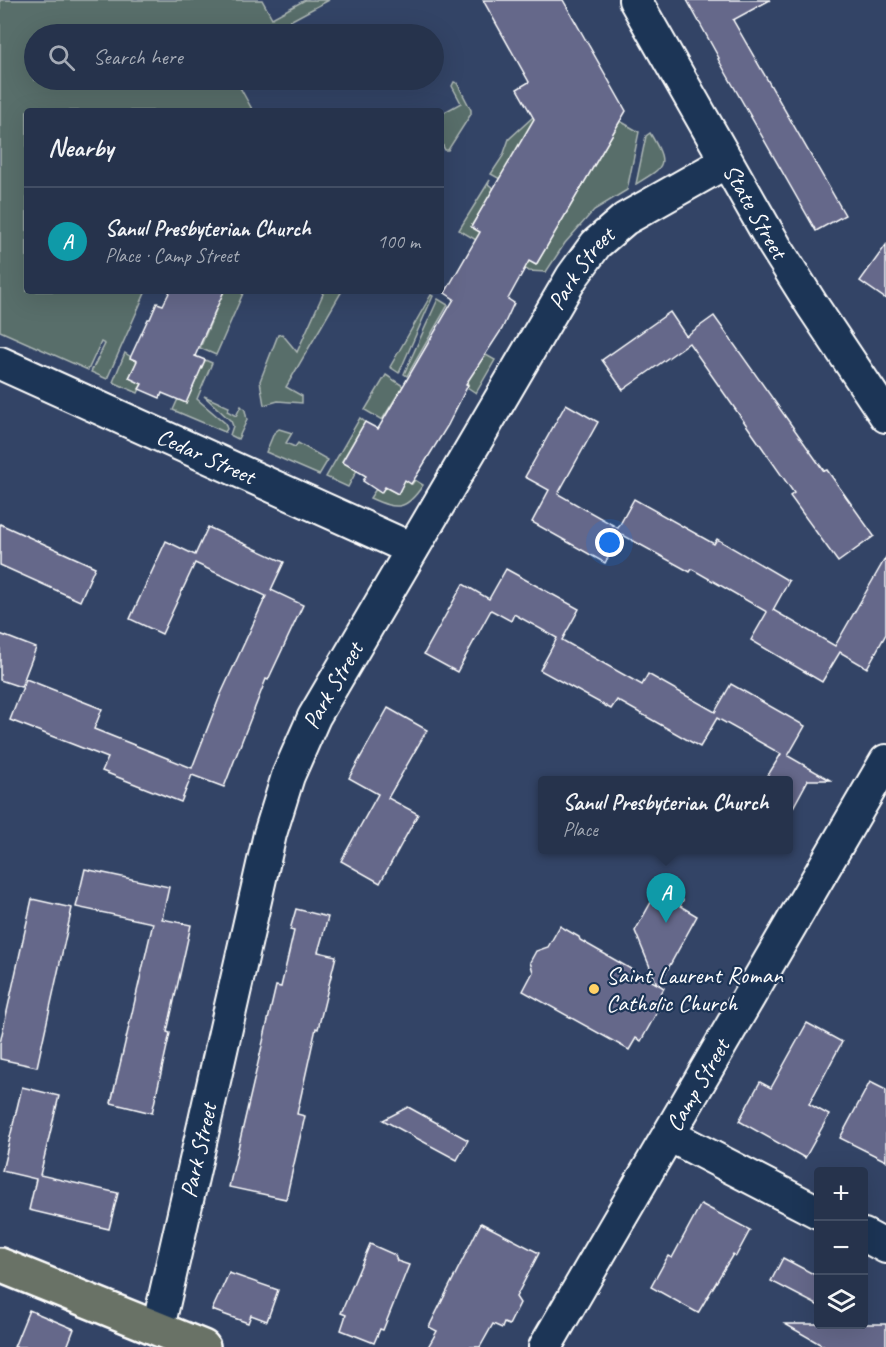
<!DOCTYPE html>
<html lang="en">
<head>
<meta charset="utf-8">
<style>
  :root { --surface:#26334c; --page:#323f56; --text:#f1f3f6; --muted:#a4aab5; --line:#424e64; --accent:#e797bd }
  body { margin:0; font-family:Caveat,sans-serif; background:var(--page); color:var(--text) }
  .controls { position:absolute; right:18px; bottom:18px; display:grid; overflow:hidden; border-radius:6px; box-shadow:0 6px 24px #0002 }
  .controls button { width:54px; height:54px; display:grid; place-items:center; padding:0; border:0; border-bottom:2px solid var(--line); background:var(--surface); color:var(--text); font:30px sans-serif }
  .you { position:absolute; left:610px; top:543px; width:21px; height:21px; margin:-15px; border:4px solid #fff; border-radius:50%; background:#1a73e8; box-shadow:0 0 0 9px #1a73e833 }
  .badge { display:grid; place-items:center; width:39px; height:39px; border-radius:50%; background:var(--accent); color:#fff; font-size:20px; font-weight:700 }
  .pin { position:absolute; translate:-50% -50px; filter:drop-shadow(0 2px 3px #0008) }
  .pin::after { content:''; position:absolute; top:32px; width:21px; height:18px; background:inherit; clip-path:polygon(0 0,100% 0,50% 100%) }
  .popup { position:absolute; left:538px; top:776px; width:255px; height:78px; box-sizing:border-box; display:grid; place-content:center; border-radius:6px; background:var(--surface); filter:drop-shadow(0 2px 4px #0005); font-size:20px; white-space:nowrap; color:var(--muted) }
  .popup b { font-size:22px; color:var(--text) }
  .popup::after { content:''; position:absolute; left:50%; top:100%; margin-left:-12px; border:12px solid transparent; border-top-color:var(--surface) }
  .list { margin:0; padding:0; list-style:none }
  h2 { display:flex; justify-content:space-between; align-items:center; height:78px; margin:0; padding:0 24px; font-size:26px }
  h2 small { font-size:20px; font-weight:400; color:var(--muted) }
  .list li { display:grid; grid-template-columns:39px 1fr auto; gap:18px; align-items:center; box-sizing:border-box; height:108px; padding:0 24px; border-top:2px solid var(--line) }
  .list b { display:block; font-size:22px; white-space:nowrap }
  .list p { margin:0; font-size:20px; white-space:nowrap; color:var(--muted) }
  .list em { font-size:20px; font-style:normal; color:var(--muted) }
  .icon { flex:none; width:33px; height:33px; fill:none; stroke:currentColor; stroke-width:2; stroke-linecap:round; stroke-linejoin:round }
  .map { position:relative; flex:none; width:886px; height:1347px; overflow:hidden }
  .search { position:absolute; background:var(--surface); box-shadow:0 6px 24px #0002; left:24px; top:24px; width:420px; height:66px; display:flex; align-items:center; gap:15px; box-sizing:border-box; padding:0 21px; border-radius:33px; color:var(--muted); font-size:22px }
  .panel { position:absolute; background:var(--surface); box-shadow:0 6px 24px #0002; left:24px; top:108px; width:420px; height:186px; border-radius:6px }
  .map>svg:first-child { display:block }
  .grass { fill:#586e6a; stroke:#acb6b4; stroke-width:1.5 }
  .building { fill:#65678a; stroke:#fff; stroke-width:1.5 }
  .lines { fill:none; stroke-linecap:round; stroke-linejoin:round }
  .minor-casing { stroke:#fff; stroke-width:36 }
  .major-casing { stroke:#fff; stroke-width:38 }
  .minor { stroke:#1d3557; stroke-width:32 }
  .major { stroke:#697266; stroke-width:33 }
  .poi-dot { fill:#ffd166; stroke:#1d3557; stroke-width:2 }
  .labels { text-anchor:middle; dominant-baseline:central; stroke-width:4.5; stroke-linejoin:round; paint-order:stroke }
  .street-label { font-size:24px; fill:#fff; stroke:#1d3557 }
  .poi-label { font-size:24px; fill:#fff; stroke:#1d3557; text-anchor:start }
</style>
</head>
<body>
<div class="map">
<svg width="886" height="1347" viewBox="0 0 886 1347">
  <rect width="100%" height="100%" fill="#346"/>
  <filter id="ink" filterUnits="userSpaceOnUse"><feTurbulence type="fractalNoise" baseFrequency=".0167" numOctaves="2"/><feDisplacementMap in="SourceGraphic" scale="12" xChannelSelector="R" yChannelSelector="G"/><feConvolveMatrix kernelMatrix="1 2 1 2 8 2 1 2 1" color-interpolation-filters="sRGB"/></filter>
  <g filter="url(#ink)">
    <!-- grass -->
    <g class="grass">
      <polygon points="0,0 262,0 272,18 305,0 329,0 266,34 34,34 34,80 241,80 237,82 253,111 27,111 27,291 146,291 107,379 91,372 105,344 101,342 88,370 0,331"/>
      <polygon points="454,82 457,83 471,110 471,114 448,150 445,150 441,142 441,114 461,103 452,86"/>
      <polygon points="533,117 535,119 500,179 491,174 503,156 509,139"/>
      <polygon points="620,121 639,132 627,190 594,210 565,243 546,272 529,271 459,230 490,180 488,184 494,189 471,227 536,265"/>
      <path d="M650 133C669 165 666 166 636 184L646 136Z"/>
      <polygon points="224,291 244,291 216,355 200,348"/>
      <polygon points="321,291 342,291 286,387 302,396 302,403 278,401 264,405 260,381 278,335 282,334 297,352 323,294"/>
      <polygon points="431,295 433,296 399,373 390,367"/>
      <polygon points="438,299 448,305 407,376 404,374"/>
      <polygon points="125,353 137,361 129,378 142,384 138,393 113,382"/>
      <polygon points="478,354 484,357 486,355 495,360 476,393 467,387 468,384 462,381"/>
      <polygon points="205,360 212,363 197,399 225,423 227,429 225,432 173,410 178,399 186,402"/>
      <polygon points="386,375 403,386 382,420 365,410"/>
      <polygon points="204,396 229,407 227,411 236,416 241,406 245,410 247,420 238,439 230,435 233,426 231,421"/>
      <polygon points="360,418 365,422 342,461 357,470 348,487 326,477"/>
      <polygon points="279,429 292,433 286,443 295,447 298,443 328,460 319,475 266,452 274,433"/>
      <path d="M405 480 412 484 415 480 423 485C406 511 397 510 370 498L376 489 385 487 398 494Z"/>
    </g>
    <!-- building -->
    <g class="building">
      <polygon points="483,0 563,0 626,111 536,265 529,261 508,299 514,303 502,329 466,384 468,385 448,425 417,475 411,484 405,480 398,494 385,487 381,493 363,481 366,476 342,462 365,422 378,429 454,299 445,293 480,232 471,227 534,119 517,89 529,82"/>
      <polygon points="687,0 770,0 733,20 845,215 816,231 718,59 719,58"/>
      <polygon points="886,245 886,299 860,281"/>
      <polygon points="170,291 224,291 195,356 205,360 186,403 162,393 160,398 139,389 142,384 129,378 137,361 130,358 148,319 150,319 157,303 163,305"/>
      <polygon points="670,312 686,336 714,316 824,471 827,470 874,536 838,562 790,496 794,493 689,343 623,390 602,360"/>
      <polygon points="566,404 598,422 558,494 618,528 634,499 714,544 717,539 789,581 773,610 835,646 886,557 886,634 867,668 840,652 822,682 751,640 767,612 692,569 690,572 621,534 605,563 532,522 549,490 525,477"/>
      <polygon points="0,524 95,567 80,601 0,565"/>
      <polygon points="208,527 284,562 271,590 303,605 268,680 266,679 224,787 192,775 181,802 102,771 108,758 10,720 26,679 102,709 94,729 192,768 220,696 266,596 195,563 162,634 130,619 166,541 195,555"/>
      <polygon points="506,569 579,609 562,640 642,685 648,674 715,712 731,684 805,726 788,756 830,780 808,780 789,815 789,780 765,780 781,754 717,718 700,747 617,700 611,709 540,670 557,638 514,614 511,621 491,610 457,672 424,654 463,584 489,599"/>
      <polygon points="0,634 36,648 21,687 0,680"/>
      <polygon points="388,708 427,730 388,798 418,814 380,883 341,861 378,794 349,778"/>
      <polygon points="85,869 169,887 162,919 191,925 167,1032 170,1033 152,1113 111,1103 153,923 76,907"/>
      <polygon points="659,888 683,900 680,906 697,916 659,985 664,988 657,1001 662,1003 641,1041 636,1038 629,1050 523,991 533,972 530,962 536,951 548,947 560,926 579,937 580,940 657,984 635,931"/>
      <polygon points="32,899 72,908 37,1067 0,1059 0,1043"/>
      <polygon points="296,909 328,917 318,952 336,956 318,1029 316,1028 297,1114 305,1116 286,1199 229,1187 276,986 281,987 294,931 290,930"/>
      <polygon points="807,1023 842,1042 809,1104 829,1115 805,1158 739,1121 760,1082 771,1088"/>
      <polygon points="870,1082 886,1090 886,1161 840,1138"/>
      <polygon points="22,1087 59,1096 40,1175 118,1193 109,1229 29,1210 36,1179 2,1171"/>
      <polygon points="408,1107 468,1140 457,1160 383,1120"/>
      <polygon points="701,1204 750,1230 736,1256 733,1254 698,1313 651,1287 668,1256 672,1258"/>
      <polygon points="481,1223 539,1253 516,1297 520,1303 509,1325 504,1323 502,1328 493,1324 480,1347 428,1347 437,1331 429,1327"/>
      <polygon points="370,1244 395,1255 397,1261 409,1265 383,1330 380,1329 374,1343 341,1330 346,1315 341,1313"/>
      <polygon points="783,1258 819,1277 819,1306 771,1281"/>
      <polygon points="229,1273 278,1290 267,1321 251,1315 248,1323 212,1310"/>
      <polygon points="29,1310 74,1329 67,1347 14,1347"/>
      <polygon points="785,1324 886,1324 886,1347 825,1347"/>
    </g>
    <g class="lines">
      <!-- minor casing -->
      <g class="minor-casing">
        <g id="minor">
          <path id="s1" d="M635 0 775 246 812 305 886 416"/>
          <path id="s2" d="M0 363 412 549"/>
          <polyline points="669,1135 818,1212"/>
          <polyline points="864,1235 886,1247"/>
          <path id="s3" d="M158 1328 270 834 288 776 314 717 572 277 596 244 625 219 726 162"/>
          <path id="s4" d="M545 1347 886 761"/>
        </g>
      </g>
      <!-- major casing -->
      <g class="major-casing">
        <polyline id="major" points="0,1265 203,1347"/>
      </g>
      <!-- minor -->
      <use href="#minor" class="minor"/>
      <!-- major -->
      <use href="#major" class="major"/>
    </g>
  </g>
  <!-- markers -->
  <circle class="poi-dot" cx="594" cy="989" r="6"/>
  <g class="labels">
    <!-- street labels -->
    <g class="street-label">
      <text stroke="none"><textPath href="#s1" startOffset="243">State Street</textPath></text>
      <text stroke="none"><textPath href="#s3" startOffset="1154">Park Street</textPath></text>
      <text stroke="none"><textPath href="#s2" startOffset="226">Cedar Street</textPath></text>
      <text stroke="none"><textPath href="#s3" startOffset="668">Park Street</textPath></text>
      <text stroke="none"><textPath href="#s4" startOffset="303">Camp Street</textPath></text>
      <text stroke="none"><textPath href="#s3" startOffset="182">Park Street</textPath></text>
    </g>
    <!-- poi labels -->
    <g class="poi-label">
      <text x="606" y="975">Saint Laurent Roman<tspan x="606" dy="28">Catholic Church</tspan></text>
    </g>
  </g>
</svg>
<div class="controls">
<button>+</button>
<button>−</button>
<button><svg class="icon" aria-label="layers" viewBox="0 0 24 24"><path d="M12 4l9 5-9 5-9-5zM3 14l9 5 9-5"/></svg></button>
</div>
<div class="you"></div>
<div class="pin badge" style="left:666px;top:923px;background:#0f9aa8">A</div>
<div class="popup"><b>Sanul Presbyterian Church</b>Place</div>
<div class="search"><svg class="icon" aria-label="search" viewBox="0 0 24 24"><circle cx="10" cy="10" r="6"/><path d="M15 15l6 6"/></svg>Search here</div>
<section class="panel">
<h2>Nearby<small></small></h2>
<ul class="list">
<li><span class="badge" style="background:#0f9aa8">A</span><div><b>Sanul Presbyterian Church</b><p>Place · Camp Street</p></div><em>100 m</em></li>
</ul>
</section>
</div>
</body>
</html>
